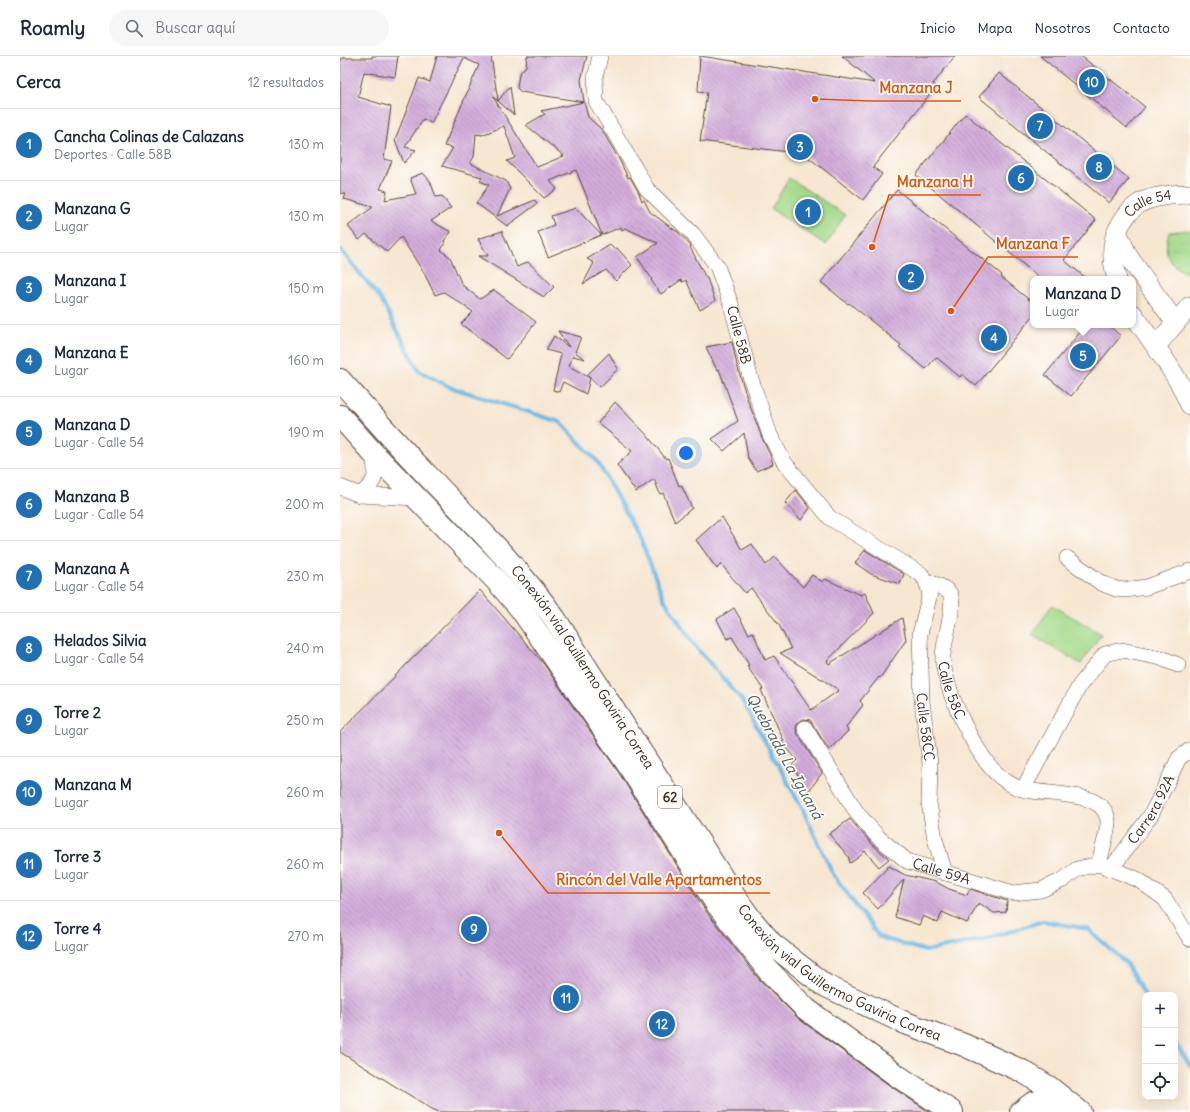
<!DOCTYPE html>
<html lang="es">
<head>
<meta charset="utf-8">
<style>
  :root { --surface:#fff; --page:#f6f6f7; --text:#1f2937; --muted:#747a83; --line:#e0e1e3; --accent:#1f6fb2 }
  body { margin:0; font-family:Delius,sans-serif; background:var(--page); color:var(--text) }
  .controls { position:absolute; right:12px; bottom:12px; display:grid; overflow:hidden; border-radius:8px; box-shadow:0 4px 16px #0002 }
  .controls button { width:36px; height:36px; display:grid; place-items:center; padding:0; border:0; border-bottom:1px solid var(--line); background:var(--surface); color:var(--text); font:20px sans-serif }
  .you { position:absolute; left:346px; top:397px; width:14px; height:14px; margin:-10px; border:3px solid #fff; border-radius:50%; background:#1a73e8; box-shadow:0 0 0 6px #1a73e833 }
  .badge { display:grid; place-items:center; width:26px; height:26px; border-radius:50%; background:var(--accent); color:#fff; font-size:13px; font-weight:700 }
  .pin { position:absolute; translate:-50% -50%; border:2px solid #fff; box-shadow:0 1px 4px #0006 }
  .popup { position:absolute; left:690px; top:220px; width:106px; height:52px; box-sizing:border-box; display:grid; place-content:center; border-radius:8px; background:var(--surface); filter:drop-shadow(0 1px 3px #0005); font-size:13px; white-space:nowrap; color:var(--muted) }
  .popup b { font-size:15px; color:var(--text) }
  .popup::after { content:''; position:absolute; left:50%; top:100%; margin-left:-8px; border:8px solid transparent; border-top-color:var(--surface) }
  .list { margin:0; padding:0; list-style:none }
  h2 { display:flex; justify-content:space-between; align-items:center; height:52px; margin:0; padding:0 16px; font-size:17px }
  h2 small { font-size:13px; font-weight:400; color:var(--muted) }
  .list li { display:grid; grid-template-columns:26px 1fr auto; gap:12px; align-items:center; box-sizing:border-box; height:72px; padding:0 16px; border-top:1px solid var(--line) }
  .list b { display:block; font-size:15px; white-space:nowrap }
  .list p { margin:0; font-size:13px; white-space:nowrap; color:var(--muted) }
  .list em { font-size:13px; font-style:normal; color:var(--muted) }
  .icon { flex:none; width:22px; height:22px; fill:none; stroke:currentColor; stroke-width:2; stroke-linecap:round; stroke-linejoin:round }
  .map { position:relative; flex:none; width:850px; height:1056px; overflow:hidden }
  header { display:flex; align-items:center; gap:24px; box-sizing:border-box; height:56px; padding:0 20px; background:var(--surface); border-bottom:1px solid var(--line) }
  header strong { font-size:19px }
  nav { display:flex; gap:22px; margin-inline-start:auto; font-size:14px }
  .search { width:280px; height:36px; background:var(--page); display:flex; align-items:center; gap:10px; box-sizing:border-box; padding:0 14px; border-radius:22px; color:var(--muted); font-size:15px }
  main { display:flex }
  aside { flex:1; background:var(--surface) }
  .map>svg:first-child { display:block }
  .park { fill:url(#park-crowns); stroke:#708255 }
  .pitch { fill:#a4db8c; stroke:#708255 }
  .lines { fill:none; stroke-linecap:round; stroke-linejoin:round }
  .stream { stroke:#6cbae6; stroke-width:4 }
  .building { fill:url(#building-back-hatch) }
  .minor-casing { stroke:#574639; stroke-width:16 }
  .tertiary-casing { stroke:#574639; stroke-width:20 }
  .trunk-casing { stroke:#574639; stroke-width:24 }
  .minor { stroke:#fff; stroke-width:15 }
  .tertiary { stroke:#fff; stroke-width:19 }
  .trunk { stroke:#fff; stroke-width:22 }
  .labels { text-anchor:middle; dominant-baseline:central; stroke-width:3.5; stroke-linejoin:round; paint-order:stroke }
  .shield { fill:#fdfcf7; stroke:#75695f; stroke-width:1 }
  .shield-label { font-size:13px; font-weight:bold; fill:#3b2a1e }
  .street-label { font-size:14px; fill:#3b2a1e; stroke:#fdfcf7 }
  .water-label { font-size:15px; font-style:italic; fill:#4c5c64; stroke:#fdfcf7 }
  .leader { fill:none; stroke:#df570d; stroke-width:1.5 }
  .callout-dot { fill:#df570d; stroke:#fdfcf7; stroke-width:1.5 }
  .callout-label { font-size:15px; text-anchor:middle; font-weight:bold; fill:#df570d; stroke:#fdfcf7; stroke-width:3.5; stroke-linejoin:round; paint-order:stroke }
</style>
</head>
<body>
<header>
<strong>Roamly</strong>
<div class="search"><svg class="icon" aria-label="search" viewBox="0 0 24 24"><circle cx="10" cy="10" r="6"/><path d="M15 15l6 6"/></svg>Buscar aquí</div>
<nav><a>Inicio</a><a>Mapa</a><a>Nosotros</a><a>Contacto</a></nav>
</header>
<main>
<aside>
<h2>Cerca<small>12 resultados</small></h2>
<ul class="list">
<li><span class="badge">1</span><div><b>Cancha Colinas de Calazans</b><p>Deportes · Calle 58B</p></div><em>130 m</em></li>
<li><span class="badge">2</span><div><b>Manzana G</b><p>Lugar</p></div><em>130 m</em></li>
<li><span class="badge">3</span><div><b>Manzana I</b><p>Lugar</p></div><em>150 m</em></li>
<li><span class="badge">4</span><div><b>Manzana E</b><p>Lugar</p></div><em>160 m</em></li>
<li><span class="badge">5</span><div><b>Manzana D</b><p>Lugar · Calle 54</p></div><em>190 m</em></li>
<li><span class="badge">6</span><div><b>Manzana B</b><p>Lugar · Calle 54</p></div><em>200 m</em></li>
<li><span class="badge">7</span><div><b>Manzana A</b><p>Lugar · Calle 54</p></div><em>230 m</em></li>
<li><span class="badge">8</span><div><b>Helados Silvia</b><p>Lugar · Calle 54</p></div><em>240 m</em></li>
<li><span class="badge">9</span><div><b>Torre 2</b><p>Lugar</p></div><em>250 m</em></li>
<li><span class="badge">10</span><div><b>Manzana M</b><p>Lugar</p></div><em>260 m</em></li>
<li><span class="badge">11</span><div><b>Torre 3</b><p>Lugar</p></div><em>260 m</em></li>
<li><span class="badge">12</span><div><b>Torre 4</b><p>Lugar</p></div><em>270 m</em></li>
</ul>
</aside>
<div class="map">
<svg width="850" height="1056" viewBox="0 0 850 1056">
  <defs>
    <pattern id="park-crowns" width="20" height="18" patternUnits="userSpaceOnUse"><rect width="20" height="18" fill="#a4db8c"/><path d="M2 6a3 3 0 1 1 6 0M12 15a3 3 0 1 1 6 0" fill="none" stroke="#8ebc78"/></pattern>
    <pattern id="building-back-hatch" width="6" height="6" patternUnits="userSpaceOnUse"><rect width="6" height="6" fill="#d3addc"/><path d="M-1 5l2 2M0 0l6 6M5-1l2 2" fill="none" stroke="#ac8db2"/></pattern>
  </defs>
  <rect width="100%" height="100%" fill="#fdfcf7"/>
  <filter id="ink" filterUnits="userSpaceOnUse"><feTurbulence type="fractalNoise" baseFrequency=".025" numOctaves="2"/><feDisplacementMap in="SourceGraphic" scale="8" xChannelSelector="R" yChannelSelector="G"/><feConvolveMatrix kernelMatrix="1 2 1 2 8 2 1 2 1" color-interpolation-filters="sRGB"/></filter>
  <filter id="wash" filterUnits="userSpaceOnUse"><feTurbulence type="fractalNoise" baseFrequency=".012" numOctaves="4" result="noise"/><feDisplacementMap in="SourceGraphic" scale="16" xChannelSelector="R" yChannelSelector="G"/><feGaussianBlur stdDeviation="0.9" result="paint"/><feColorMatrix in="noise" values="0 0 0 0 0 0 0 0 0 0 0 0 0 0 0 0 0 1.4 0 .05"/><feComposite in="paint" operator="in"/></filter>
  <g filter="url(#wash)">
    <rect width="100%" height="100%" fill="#f7e6d0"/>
    <!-- park -->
    <path class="park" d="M850 174V216L848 218C827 207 823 198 829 176Z"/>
    <!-- pitch -->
    <g class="pitch">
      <polygon points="449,122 505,159 486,189 431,153"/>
      <polygon points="712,549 761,578 741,608 692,579"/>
    </g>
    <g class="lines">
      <!-- stream -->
      <g class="stream">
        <polyline points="0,193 40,242 79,315 110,331 220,366 257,405 300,482 324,543 355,590 402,644 462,752 493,818 539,881 586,895 646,883 703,865 748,873 786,907 805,939"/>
        <polyline points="835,987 850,1009"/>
      </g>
    </g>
    <g id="blocks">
      <!-- building -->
      <g class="building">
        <polygon points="32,0 58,0 55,21 24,16 18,41 51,51 44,103 52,105 40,133 47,135 45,144 76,138 70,122 83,117 90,125 96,141 102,140 111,152 91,165 111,176 104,185 105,187 101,194 110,201 122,229 140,243 154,234 196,266 167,303 121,268 133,256 104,236 95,239 84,217 61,181 47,196 26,178 19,184 8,170 33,151 4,143 6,138 0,137 0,6 2,2 32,2"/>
        <polygon points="97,0 151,0 158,45 153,41 197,111 224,100 186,69 205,58 201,55 244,46 248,61 262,74 280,105 288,122 290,121 299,137 302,145 304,144 310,156 336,175 337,175 351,190 350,191 366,222 367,222 375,245 360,254 346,224 342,226 341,224 321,238 311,224 312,223 297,201 318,187 285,172 282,174 281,171 262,179 236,114 210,125 217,133 204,142 167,105 175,102 164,70 142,79 136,78 134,101 130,107 166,125 170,133 157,160 195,144 197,148 167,170 136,147 149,129 140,125 142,121 102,110 113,92 104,90 139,9 124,2 91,67 83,63 65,91 76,94 64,107 55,84 79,22 90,26"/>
        <polygon points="187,0 247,0 241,24 244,46 181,36 177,32 179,18 186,10"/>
        <polygon points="360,0 535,27 502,0 615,0 593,28 596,30 533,111 542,118 523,144 464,98 360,85 367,36 358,35"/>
        <polygon points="700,0 741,0 805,51 787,72"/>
        <polygon points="659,17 789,123 769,147 639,41"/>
        <polygon points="170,30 174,59 158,45"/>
        <polygon points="625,58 756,164 724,204 747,223 701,223 576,119"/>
        <polygon points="557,134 662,219 661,221 693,247 693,260 636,330 622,318 620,321 596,301 586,313 559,291 561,289 509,247 508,248 481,226"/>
        <polygon points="236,152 261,179 208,201 198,176 214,169 211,160"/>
        <polygon points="162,175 177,211 188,206 214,231 204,241 138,200 148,200 138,183"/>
        <polygon points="270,189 274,193 277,192 292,209 276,225 266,214 243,228 254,207 247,203"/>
        <polygon points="746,269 768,269 781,280 731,340 705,319"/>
        <polygon points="218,275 241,281 235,296 245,303 233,300 229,310 250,322 246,338 223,326 219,336 213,334 221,298 206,294 214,280 229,291"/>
        <polygon points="392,286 397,309 407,342 422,382 430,399 433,408 416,415 408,402 404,377 384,395 372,383 398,365 379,313 377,314 366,291"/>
        <polygon points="269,297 278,313 260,331 247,319"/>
        <polygon points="275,346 306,378 326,403 328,402 339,430 341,429 352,452 335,466 323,437 320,438 314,423 296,436 277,409 292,395 258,367"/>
        <polygon points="456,434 470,452 461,464 445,447"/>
        <polygon points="382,461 402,494 412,488 426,509 435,501 463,531 472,519 483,526 485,523 521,539 525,537 534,557 487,605 489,608 562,562 566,584 540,622 539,621 520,645 523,649 506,671 508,675 489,694 470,664 464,663 461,664 457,667 456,672 457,677 482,717 468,736 452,709 457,704 442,686 444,685 421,634 423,633 407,610 409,609 392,581 387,583 377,563 394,552 409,578 413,576 425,604 434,600 471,654 499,634 440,597 451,593 439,569 411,532 405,537 381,508 377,513 356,484"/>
        <polygon points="525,494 564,518 560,528 531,518 515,507"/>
        <polygon points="140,534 203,607 279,717 365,854 418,922 459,963 549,1029 589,1056 99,1056 92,1053 0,996 0,676"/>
        <polygon points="510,763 532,788 549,803 539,811 525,795 519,801 510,807 508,800 489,778"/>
        <polygon points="549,810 565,819 596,826 609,833 627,839 630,833 667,845 666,856 654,857 639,847 627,867 602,856 598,867 583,860 579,869 555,861 564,823 538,853 523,837"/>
      </g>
    </g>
  </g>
  <g filter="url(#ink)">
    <use href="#blocks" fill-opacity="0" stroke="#574639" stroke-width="1"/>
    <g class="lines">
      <!-- minor casing -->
      <g class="minor-casing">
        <g id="minor">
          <path id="s1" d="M260 0 255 22 256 45 307 133 353 178 377 210 391 248 410 320 430 379 444 406 490 462 581 518 586 525 590 537 580 578 582 646 590 707 589 747 595 783 605 817"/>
          <polyline points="0,431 20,439 76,442"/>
          <path d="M20 439C39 423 36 420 33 397"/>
          <polyline points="727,502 761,527 776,533 785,534 807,531 850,515"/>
          <path id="s2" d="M586 525C594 528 606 531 610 538 617 552 601 588 603 606 607 635 625 674 641 698 649 711 662 724 676 731 699 742 766 730 768 766 768 775 761 798 759 808"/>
          <path id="s3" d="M465 672 517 757 539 782 567 805 673 837 701 834 723 824 737 813 759 808 797 823 825 843 850 883"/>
          <polyline points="683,733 740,629 765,598 782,594 821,602 838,609"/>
          <path id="s4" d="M771 813 811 759 839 702 850 694"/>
        </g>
      </g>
      <!-- tertiary casing -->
      <g class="tertiary-casing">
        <g id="tertiary">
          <polyline points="777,175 788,200 835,266"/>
          <path id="s5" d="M777 223C774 213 772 200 773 189 776 172 788 152 804 145 819 139 834 138 850 138"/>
          <polyline points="793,258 827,307 840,328 850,349"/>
          <polyline points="816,290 850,250"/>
        </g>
      </g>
      <!-- trunk casing -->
      <g class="trunk-casing">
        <g id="trunk">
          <path id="s6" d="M0 324C28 355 56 387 85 417 130 464 177 509 215 563L392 837 410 862 432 888 484 929 563 966 624 989 682 1015 710 1032 740 1056"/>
          <polyline points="0,360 33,397 156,524 181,553 289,710 376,847 428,914 466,953 556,1019 612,1056"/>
          <polyline points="681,1056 693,1047 708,1046 719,1056"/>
        </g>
      </g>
      <!-- minor -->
      <use href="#minor" class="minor"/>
      <!-- tertiary -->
      <use href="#tertiary" class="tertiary"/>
      <!-- trunk -->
      <use href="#trunk" class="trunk"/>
    </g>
  </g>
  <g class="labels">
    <!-- shield labels -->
    <rect class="shield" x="318" y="730" width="24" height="22" rx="3"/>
    <g class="shield-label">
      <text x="330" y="741">62</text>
    </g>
    <!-- street labels -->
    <g class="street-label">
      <text stroke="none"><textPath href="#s5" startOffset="93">Calle 54</textPath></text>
      <text stroke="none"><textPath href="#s1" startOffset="324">Calle 58B</textPath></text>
      <text stroke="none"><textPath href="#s6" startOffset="377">Conexión vial Guillermo Gaviria Correa</textPath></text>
      <text stroke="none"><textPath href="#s2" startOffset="126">Calle 58C</textPath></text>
      <text stroke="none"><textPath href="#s1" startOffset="795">Calle 58CC</textPath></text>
      <text stroke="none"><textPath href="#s4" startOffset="72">Carrera 92A</textPath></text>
      <text stroke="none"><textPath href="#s3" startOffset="205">Calle 59A</textPath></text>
      <text stroke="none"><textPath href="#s6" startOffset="785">Conexión vial Guillermo Gaviria Correa</textPath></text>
    </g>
    <!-- water labels -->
    <g class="water-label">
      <text transform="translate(445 700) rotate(61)">Quebrada La Iguaná</text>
    </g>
  </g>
  <!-- callouts -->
  <path class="leader" d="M475 43L531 45H621M532 191L549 139H641M611 255L648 201H738M159 777L208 837H430"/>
  <g class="callout-dot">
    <circle cx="475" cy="43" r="4"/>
    <circle cx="532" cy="191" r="4"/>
    <circle cx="611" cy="255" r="4"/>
    <circle cx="159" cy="777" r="4"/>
  </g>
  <g class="callout-label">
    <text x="576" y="37">Manzana J</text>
    <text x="595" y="131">Manzana H</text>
    <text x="693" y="193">Manzana F</text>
    <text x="319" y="829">Rincón del Valle Apartamentos</text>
  </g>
</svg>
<div class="controls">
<button>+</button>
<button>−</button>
<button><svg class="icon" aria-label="locate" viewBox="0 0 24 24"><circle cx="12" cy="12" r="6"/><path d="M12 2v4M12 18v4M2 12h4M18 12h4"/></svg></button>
</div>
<div class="you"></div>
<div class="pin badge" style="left:468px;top:156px">1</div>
<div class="pin badge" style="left:571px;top:221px">2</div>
<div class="pin badge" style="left:460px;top:91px">3</div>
<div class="pin badge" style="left:654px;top:282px">4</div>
<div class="pin badge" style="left:743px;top:300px">5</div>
<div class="popup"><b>Manzana D</b>Lugar</div>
<div class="pin badge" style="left:681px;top:122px">6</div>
<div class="pin badge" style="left:700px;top:70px">7</div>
<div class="pin badge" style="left:759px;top:111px">8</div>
<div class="pin badge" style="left:134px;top:873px">9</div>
<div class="pin badge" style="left:752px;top:26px">10</div>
<div class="pin badge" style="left:226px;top:942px">11</div>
<div class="pin badge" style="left:322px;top:968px">12</div>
</div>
</main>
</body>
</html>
